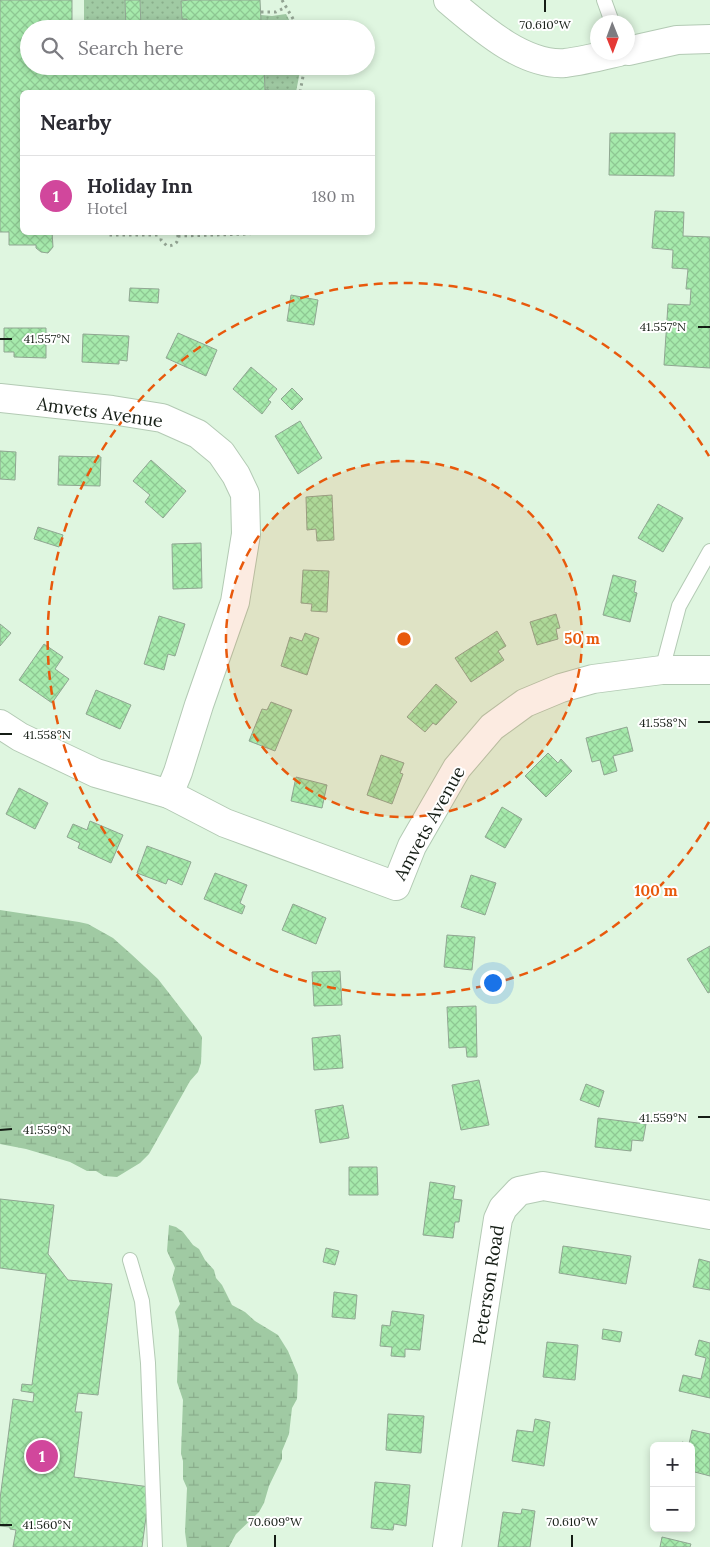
<!DOCTYPE html>
<html lang="en">
<head>
<meta charset="utf-8">
<style>
  :root { --surface:#fff; --page:#f2f2f3; --text:#2b2b33; --muted:#7c7c81; --line:#e1e1e2; --accent:#901e7f }
  body { margin:0; font-family:Lora,serif; background:var(--page); color:var(--text) }
  .controls { position:absolute; right:15px; bottom:15px; display:grid; overflow:hidden; border-radius:8px; box-shadow:0 2px 8px #0003 }
  .controls button { width:45px; height:45px; display:grid; place-items:center; padding:0; border:0; border-bottom:1px solid var(--line); background:var(--surface); color:var(--text); font:25px sans-serif }
  .compass { position:absolute; left:590px; top:15px; width:45px; height:45px; border-radius:50%; background:var(--surface); box-shadow:0 2px 8px #0003; rotate:179deg }
  .you { position:absolute; left:492px; top:982px; width:18px; height:18px; margin:-12px; border:4px solid #fff; border-radius:50%; background:#1a73e8; box-shadow:0 0 0 8px #1a73e833 }
  .badge { display:grid; place-items:center; width:32px; height:32px; border-radius:50%; background:var(--accent); color:#fff; font-size:16px; font-weight:700 }
  .pin { position:absolute; translate:-50% -50%; border:2px solid #fff; box-shadow:0 1px 5px #0006 }
  .list { margin:0; padding:0; list-style:none }
  h2 { display:flex; justify-content:space-between; align-items:center; height:65px; margin:0; padding:0 20px; font-size:21px }
  h2 small { font-size:16px; font-weight:400; color:var(--muted) }
  .list li { display:grid; grid-template-columns:32px 1fr auto; gap:15px; align-items:center; box-sizing:border-box; height:80px; padding:0 20px; border-top:1px solid var(--line) }
  .list b { display:block; font-size:19px; white-space:nowrap }
  .list p { margin:0; font-size:16px; white-space:nowrap; color:var(--muted) }
  .list em { font-size:16px; font-style:normal; color:var(--muted) }
  .icon { flex:none; width:28px; height:28px; fill:none; stroke:currentColor; stroke-width:2; stroke-linecap:round; stroke-linejoin:round }
  .map { position:relative; flex:none; width:710px; height:1547px; overflow:hidden }
  .search { position:absolute; background:var(--surface); box-shadow:0 2px 8px #0003; left:20px; top:20px; width:355px; height:55px; display:flex; align-items:center; gap:12px; box-sizing:border-box; padding:0 18px; border-radius:28px; color:var(--muted); font-size:19px }
  .panel { position:absolute; background:var(--surface); box-shadow:0 2px 8px #0003; left:20px; top:90px; width:355px; height:145px; border-radius:8px }
  .map>svg:first-child { display:block }
  .grass { fill:url(#grass-dots) }
  .wetland { fill:url(#wetland-marsh) }
  .building { fill:url(#building-cross-hatch); stroke:#90a692 }
  .lines { fill:none; stroke-linecap:round; stroke-linejoin:round }
  .lane-casing { stroke:#b3cab4; stroke-width:16 }
  .street-casing { stroke:#b3cab4; stroke-width:30 }
  .path { stroke:#92a392; stroke-width:3; stroke-dasharray:2.5 4; stroke-linecap:butt }
  .lane { stroke:#fff; stroke-width:14 }
  .street { stroke:#fff; stroke-width:28 }
  .ticks { fill:none; stroke:#151d15; stroke-width:2 }
  .ring { fill:none; stroke:#e8590c; stroke-width:2.5; stroke-dasharray:9 6 }
  .labels { text-anchor:middle; dominant-baseline:central; stroke-width:4; stroke-linejoin:round; paint-order:stroke }
  .street-label { font-size:18px; fill:#151d15; stroke:#fff }
  .ticks-label { font-size:12px; text-anchor:middle; fill:#151d15; stroke:#fff; stroke-width:4; stroke-linejoin:round; paint-order:stroke }
  .centre { fill:#e8590c; stroke:#fff; stroke-width:2.5 }
  .ring-label { font-size:15px; text-anchor:middle; font-weight:bold; fill:#e8590c; stroke:#fff; stroke-width:4; stroke-linejoin:round; paint-order:stroke }
</style>
</head>
<body>
<div class="map">
<svg width="710" height="1547" viewBox="0 0 710 1547">
  <defs>
    <pattern id="grass-dots" width="8" height="8" patternUnits="userSpaceOnUse" patternTransform="scale(1.25)"><rect width="8" height="8" fill="#a0caa3"/><path d="M2 2h.1M6 6h.1" fill="none" stroke="#89ad8b" stroke-width="1.8" stroke-linecap="round"/></pattern>
    <pattern id="wetland-marsh" width="20" height="14" patternUnits="userSpaceOnUse" patternTransform="scale(1.25)"><rect width="20" height="14" fill="#a0caa3"/><path d="M1 5h8M5 5V1M11 12h8M15 12V8" fill="none" stroke="#89ad8b"/></pattern>
    <pattern id="building-cross-hatch" width="8" height="8" patternUnits="userSpaceOnUse" patternTransform="scale(1.25)"><rect width="8" height="8" fill="#a6eaac"/><path d="M0 0l8 8M0 8l8-8" fill="none" stroke="#8ec893"/></pattern>
  </defs>
  <rect width="100%" height="100%" fill="#dff6e0"/>
  <!-- grass -->
  <g class="grass">
    <polygon points="84,0 125,0 126,29 84,29"/>
    <polygon points="140,0 189,0 181,1 182,19 187,19 188,29 141,29"/>
    <polygon points="286,14 294,29 268,29 268,21 261,21 261,15 272,16"/>
    <polygon points="264,66 301,66 296,92 269,92 269,90 265,90"/>
  </g>
  <!-- wetland -->
  <g class="wetland">
    <polygon points="0,910 79,922 88,924 113,938 131,954 158,979 196,1028 202,1037 201,1063 198,1072 190,1081 149,1154 140,1163 117,1177 104,1176 96,1171 87,1171 70,1162 26,1149 0,1144"/>
    <polygon points="169,1225 176,1227 183,1232 193,1245 199,1249 205,1260 214,1270 216,1278 222,1285 232,1305 245,1312 255,1321 278,1335 288,1351 298,1375 297,1399 292,1408 289,1434 282,1451 282,1459 269,1486 264,1503 259,1512 236,1534 229,1547 187,1547 185,1532 187,1488 183,1479 183,1461 181,1453 183,1400 177,1382 179,1330 175,1312 180,1304 172,1279 175,1268 167,1251"/>
  </g>
  <!-- building -->
  <g class="building">
    <polygon points="0,0 72,0 72,21 63,21 63,29 29,29 29,66 264,66 265,90 269,90 269,92 22,92 22,232 52,232 53,247 48,253 41,252 36,248 36,245 9,245 9,232 0,232"/>
    <polygon points="125,0 140,0 141,29 126,29"/>
    <polygon points="189,0 260,0 261,21 268,20 268,29 188,29 187,19 182,19 181,1"/>
    <polygon points="610,133 675,133 674,176 609,175"/>
    <polygon points="655,211 684,212 683,236 710,237 710,368 664,365 668,304 690,305 691,289 686,289 688,269 672,268 673,250 652,248"/>
    <polygon points="130,288 159,289 158,303 129,301"/>
    <polygon points="291,295 318,300 314,325 287,321"/>
    <polygon points="4,328 46,328 46,358 14,357 14,352 4,352"/>
    <polygon points="178,333 217,350 206,376 166,358"/>
    <polygon points="83,334 129,336 127,361 119,360 119,364 82,362"/>
    <polygon points="251,367 277,389 268,400 271,402 262,414 233,389"/>
    <polygon points="292,388 303,399 292,410 281,399"/>
    <polygon points="300,421 322,458 298,474 275,436"/>
    <polygon points="0,451 16,452 15,480 0,479"/>
    <polygon points="59,456 101,457 100,486 58,485"/>
    <polygon points="151,460 186,491 163,518 145,502 150,495 133,481"/>
    <polygon points="332,495 334,540 317,541 316,529 307,530 306,497"/>
    <polygon points="658,504 683,518 663,552 638,538"/>
    <polygon points="38,527 63,535 59,547 34,539"/>
    <polygon points="201,543 202,588 173,589 172,544"/>
    <polygon points="303,570 329,571 327,612 311,611 312,604 301,603"/>
    <polygon points="613,575 636,581 634,592 637,593 630,622 603,615"/>
    <polygon points="556,614 560,628 556,629 558,639 537,645 530,622"/>
    <polygon points="159,616 185,624 175,656 168,654 164,670 144,664"/>
    <polygon points="0,624 11,633 0,646"/>
    <polygon points="497,631 506,646 498,651 504,660 471,682 455,658"/>
    <polygon points="305,633 319,638 307,675 281,666 290,637 302,641"/>
    <polygon points="44,644 63,657 55,669 69,679 52,703 19,680"/>
    <polygon points="436,684 457,702 436,725 433,723 425,732 407,717"/>
    <polygon points="96,690 131,705 120,729 86,714"/>
    <polygon points="271,702 292,710 275,751 249,741 262,709 267,710"/>
    <polygon points="627,727 633,751 613,756 617,771 604,775 600,760 592,762 586,738"/>
    <polygon points="548,753 558,763 561,759 572,771 546,797 525,776"/>
    <polygon points="381,755 404,763 400,773 403,774 392,804 367,795"/>
    <polygon points="296,777 327,785 322,808 291,801"/>
    <polygon points="19,788 48,803 35,829 6,814"/>
    <polygon points="502,807 522,819 505,848 485,837"/>
    <polygon points="90,821 123,835 111,863 78,848 80,843 67,837 73,824 87,830"/>
    <polygon points="147,846 191,862 182,885 168,879 166,884 137,873"/>
    <polygon points="215,873 247,885 240,903 245,906 242,914 204,899"/>
    <polygon points="471,875 496,883 485,915 461,907"/>
    <polygon points="293,904 326,918 316,944 282,930"/>
    <polygon points="447,935 475,937 472,970 444,967"/>
    <polygon points="710,946 710,992 708,993 687,959"/>
    <polygon points="340,971 342,1005 314,1006 312,972"/>
    <polygon points="476,1006 477,1057 467,1057 466,1047 449,1048 447,1007"/>
    <polygon points="340,1035 343,1068 314,1070 312,1038"/>
    <polygon points="479,1080 489,1125 461,1130 452,1085"/>
    <polygon points="586,1084 604,1091 599,1107 580,1100"/>
    <polygon points="343,1105 349,1138 320,1143 315,1110"/>
    <polygon points="598,1118 646,1124 643,1141 632,1140 631,1151 595,1147"/>
    <polygon points="349,1167 377,1167 378,1195 349,1195"/>
    <polygon points="430,1182 455,1186 453,1199 462,1200 459,1222 455,1222 453,1238 423,1235"/>
    <polygon points="0,1199 54,1205 48,1254 68,1280 112,1284 98,1395 78,1393 75,1412 82,1412 74,1477 150,1487 142,1547 13,1547 16,1530 10,1529 10,1527 0,1526 0,1499 13,1399 33,1402 34,1393 21,1391 22,1384 32,1385 46,1274 0,1268"/>
    <polygon points="563,1246 631,1256 626,1284 559,1273"/>
    <polygon points="326,1248 339,1251 335,1265 323,1262"/>
    <polygon points="699,1259 710,1262 710,1290 693,1287"/>
    <polygon points="334,1292 357,1295 355,1319 332,1317"/>
    <polygon points="392,1311 424,1315 420,1350 405,1349 405,1357 391,1356 392,1347 380,1346 382,1325 390,1326"/>
    <polygon points="603,1329 622,1332 620,1342 602,1339"/>
    <polygon points="699,1340 710,1343 710,1398 679,1391 683,1375 701,1379 706,1358 695,1355"/>
    <polygon points="547,1342 578,1345 575,1380 543,1377"/>
    <polygon points="388,1414 424,1416 421,1453 386,1450"/>
    <polygon points="535,1419 550,1422 544,1466 512,1461 517,1430 533,1432"/>
    <polygon points="692,1430 710,1434 710,1476 691,1471 691,1446 681,1446 682,1442 689,1444"/>
    <polygon points="375,1482 410,1485 406,1526 394,1524 393,1530 371,1528"/>
    <polygon points="522,1509 535,1511 530,1547 498,1547 503,1512 521,1514"/>
    <polygon points="662,1537 691,1544 690,1547 660,1547"/>
  </g>
  <g class="lines">
    <!-- lane casing -->
    <g class="lane-casing">
      <g id="lane">
        <polyline points="604,0 612,22"/>
        <polyline points="662,670 679,606 710,551"/>
        <polyline points="130,1260 142,1301 148,1363 155,1547"/>
      </g>
    </g>
    <!-- street casing -->
    <g class="street-casing">
      <g id="street">
        <path d="M448 0C479 26 523 66 565 63 583 61 602 56 619 52"/>
        <polyline points="628,51 677,40 710,39"/>
        <polyline points="0,398 112,410 162,418 198,434 221,453 236,475 245,494 246,534 235,602 199,705 178,772 169,794 96,773 20,737 0,724"/>
        <polyline points="169,794 225,823 396,886 412,846 457,768 492,727 525,703 561,688 593,679 662,670 710,670"/>
        <polyline points="447,1547 498,1219 503,1208 519,1191 543,1186 710,1215"/>
      </g>
    </g>
    <!-- path -->
    <g class="path">
      <polyline points="282,0 299,29"/>
      <polyline points="261,12 276,12 286,7"/>
      <polyline points="300,92 305,66"/>
      <polyline points="106,232 106,235 161,235"/>
      <path d="M162 232 161 240 167 246C176 246 180 241 177 232"/>
      <polyline points="178,236 249,234 256,232"/>
    </g>
    <!-- lane -->
    <use href="#lane" class="lane"/>
    <!-- street -->
    <use href="#street" class="street"/>
  </g>
  <!-- ticks -->
  <path class="ticks" d="M545 0V12M698 327H710M0 339H12M698 722H710M0 734H12M698 1117H710M0 1130 12 1129M0 1525H12M275 1535V1547M572 1535V1547"/>
  <!-- distance rings -->
  <circle cx="404" cy="639" r="178" fill="#e8590c" fill-opacity=".12"/>
  <g class="ring">
    <circle cx="404" cy="639" r="178"/>
    <path d="M709 822A356 356 0 1 1 709 456"/>
  </g>
  <g class="labels">
    <!-- street labels -->
    <g class="street-label">
      <text transform="translate(100 412) rotate(8)">Amvets Avenue</text>
      <text transform="translate(429 823) rotate(-61)">Amvets Avenue</text>
      <text transform="translate(488 1285) rotate(-81)">Peterson Road</text>
    </g>
  </g>
  <g class="ticks-label">
    <text x="545" y="29">70.610°W</text>
    <text x="663" y="331">41.557°N</text>
    <text x="47" y="343">41.557°N</text>
    <text x="663" y="727">41.558°N</text>
    <text x="47" y="739">41.558°N</text>
    <text x="663" y="1122">41.559°N</text>
    <text x="47" y="1134">41.559°N</text>
    <text x="275" y="1526">70.609°W</text>
    <text x="572" y="1526">70.610°W</text>
    <text x="47" y="1529">41.560°N</text>
  </g>
  <circle cx="404" cy="639" r="8" class="centre"/>
  <g class="ring-label">
    <text x="582" y="644">50 m</text>
    <text x="656" y="896">100 m</text>
  </g>
</svg>
<div class="controls">
<button>+</button>
<button>−</button>
</div>
<svg class="compass" viewBox="-18 -18 36 36"><path d="M0-13l5 13h-10z" fill="#e53935"/><path d="M0 13l5-13h-10z" fill="#7c7c81"/></svg>
<div class="you"></div>
<div class="pin badge" style="left:42px;top:1456px;background:#d1479c">1</div>
<div class="search"><svg class="icon" aria-label="search" viewBox="0 0 24 24"><circle cx="10" cy="10" r="6"/><path d="M15 15l6 6"/></svg>Search here</div>
<section class="panel">
<h2>Nearby<small></small></h2>
<ul class="list">
<li><span class="badge" style="background:#d1479c">1</span><div><b>Holiday Inn</b><p>Hotel</p></div><em>180 m</em></li>
</ul>
</section>
</div>
</body>
</html>
